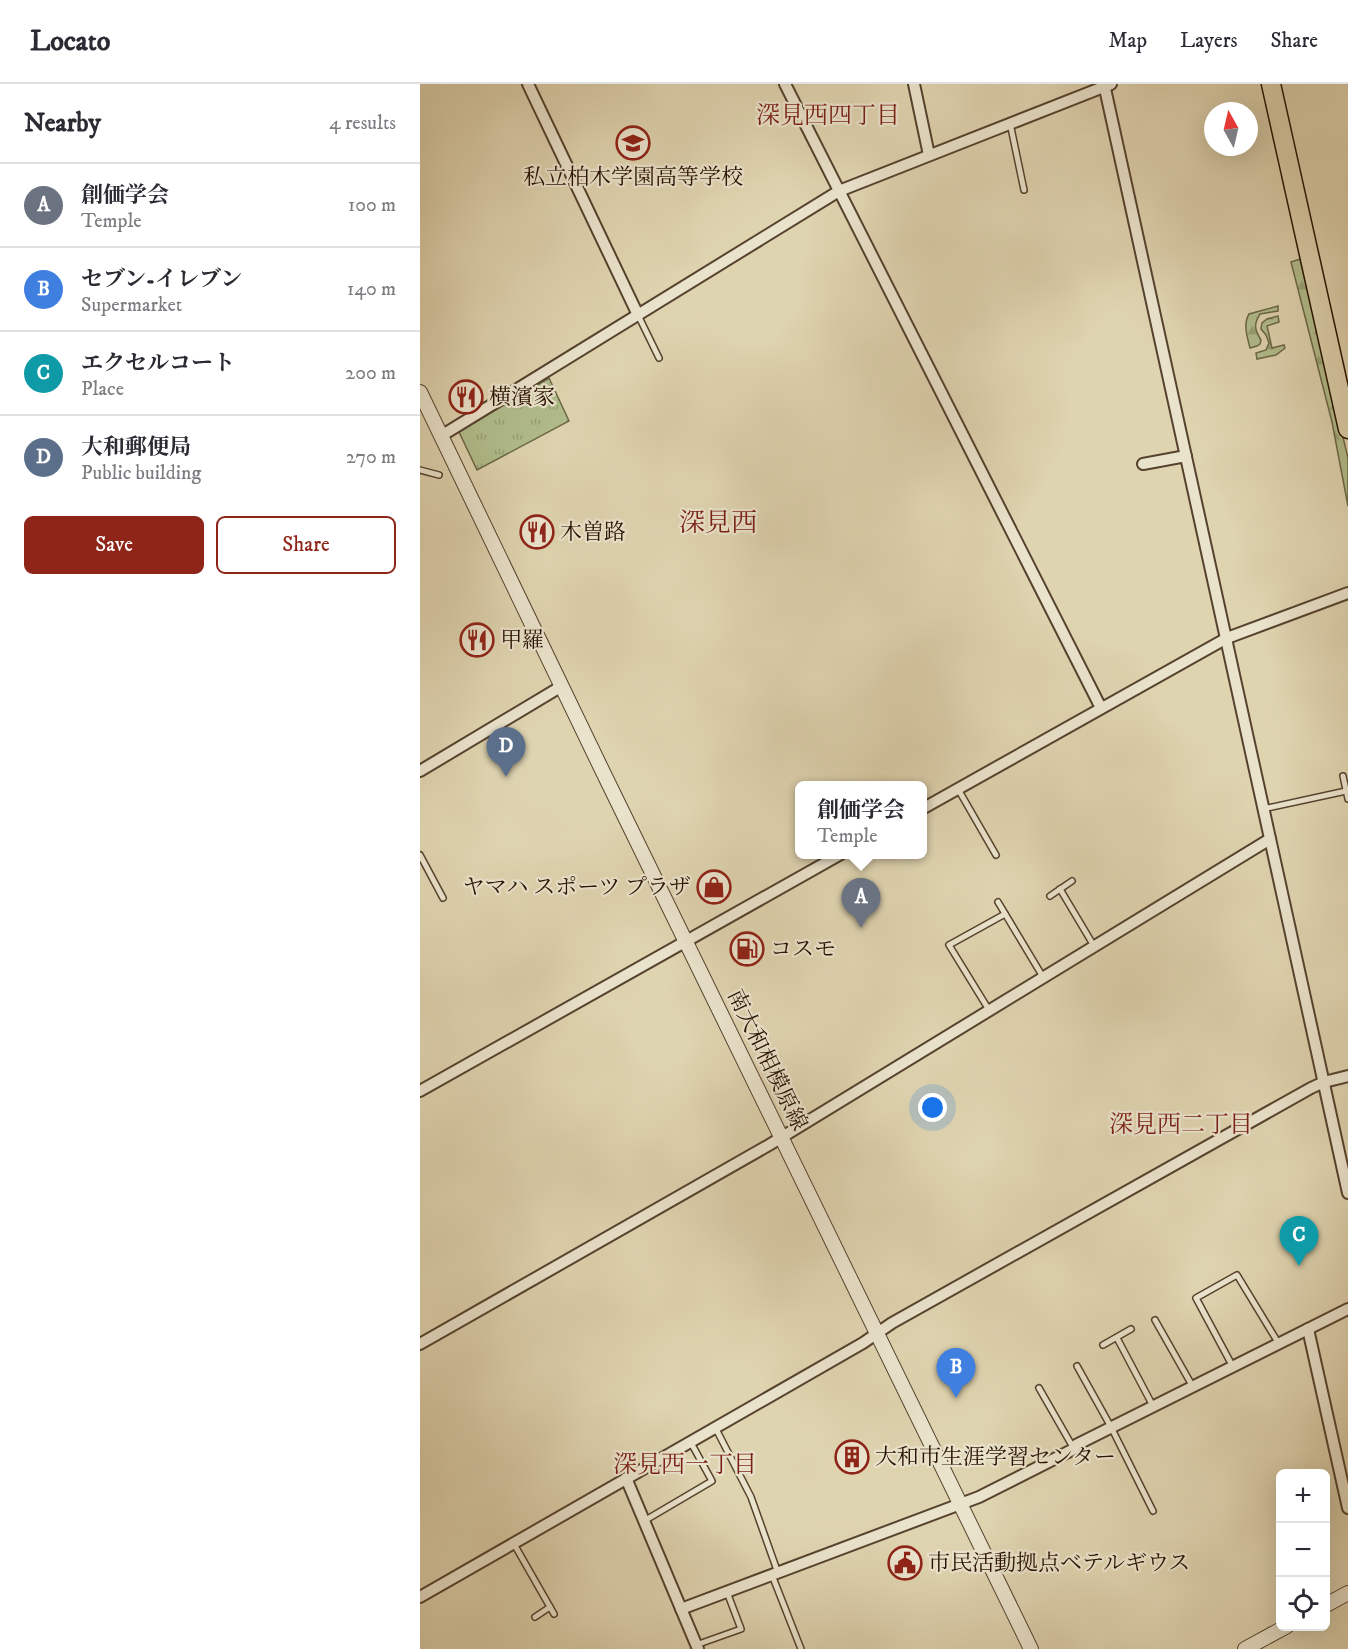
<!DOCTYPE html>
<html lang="en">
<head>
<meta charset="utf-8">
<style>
  :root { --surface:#fff; --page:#f7f7f7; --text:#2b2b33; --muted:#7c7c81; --line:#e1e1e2; --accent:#8f2418 }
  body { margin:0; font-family:"IM FELL DW Pica","Noto Serif JP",serif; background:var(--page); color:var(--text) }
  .controls { position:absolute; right:18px; bottom:18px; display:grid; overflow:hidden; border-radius:9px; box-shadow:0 6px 24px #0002 }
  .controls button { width:54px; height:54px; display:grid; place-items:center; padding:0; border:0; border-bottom:2px solid var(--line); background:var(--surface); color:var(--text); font:30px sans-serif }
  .compass { position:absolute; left:784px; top:18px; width:54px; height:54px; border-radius:50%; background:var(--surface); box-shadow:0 6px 24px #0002; rotate:352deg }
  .you { position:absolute; left:513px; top:1024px; width:21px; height:21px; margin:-15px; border:4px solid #fff; border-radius:50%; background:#1a73e8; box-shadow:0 0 0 9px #1a73e833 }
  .badge { display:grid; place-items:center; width:39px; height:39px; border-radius:50%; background:var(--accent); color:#fff; font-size:20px; font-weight:700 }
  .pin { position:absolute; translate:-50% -50px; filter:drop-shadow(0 2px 3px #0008) }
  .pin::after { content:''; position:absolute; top:32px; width:21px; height:18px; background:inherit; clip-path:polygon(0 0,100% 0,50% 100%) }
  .popup { position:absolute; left:375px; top:697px; width:132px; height:78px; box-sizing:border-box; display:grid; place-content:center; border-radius:9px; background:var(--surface); filter:drop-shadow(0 2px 4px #0005); font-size:20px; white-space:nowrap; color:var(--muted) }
  .popup b { font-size:22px; color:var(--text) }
  .popup::after { content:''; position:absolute; left:50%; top:100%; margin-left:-12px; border:12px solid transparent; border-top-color:var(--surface) }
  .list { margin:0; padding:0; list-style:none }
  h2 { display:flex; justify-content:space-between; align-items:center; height:78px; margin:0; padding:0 24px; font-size:26px }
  h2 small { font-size:20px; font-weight:400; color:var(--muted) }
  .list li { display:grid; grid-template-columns:39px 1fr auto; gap:18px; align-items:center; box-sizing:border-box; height:84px; padding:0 24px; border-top:2px solid var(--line) }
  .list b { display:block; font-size:22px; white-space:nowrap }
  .list p { margin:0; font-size:20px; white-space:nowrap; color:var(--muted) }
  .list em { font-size:20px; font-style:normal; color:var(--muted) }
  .actions { display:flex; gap:12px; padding:18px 24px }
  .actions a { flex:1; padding:14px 0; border:2px solid var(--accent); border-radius:9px; text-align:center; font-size:21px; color:var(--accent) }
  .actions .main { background:var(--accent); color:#fff }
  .icon { flex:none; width:33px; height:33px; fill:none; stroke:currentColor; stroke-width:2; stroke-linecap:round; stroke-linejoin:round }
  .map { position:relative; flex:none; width:928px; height:1565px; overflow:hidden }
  header { display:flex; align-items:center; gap:36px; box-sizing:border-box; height:84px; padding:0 30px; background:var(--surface); border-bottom:2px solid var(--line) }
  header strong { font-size:28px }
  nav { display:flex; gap:33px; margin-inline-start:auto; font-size:21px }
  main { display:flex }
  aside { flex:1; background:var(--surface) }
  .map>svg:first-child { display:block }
  .grass { fill:url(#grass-tufts); stroke:#6c6847; stroke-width:1.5 }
  .forest { fill:url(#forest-firs); stroke:#6c6847; stroke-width:1.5 }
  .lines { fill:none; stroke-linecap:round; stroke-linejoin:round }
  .service-casing { stroke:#56422e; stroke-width:8 }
  .minor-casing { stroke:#56422e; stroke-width:14 }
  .tertiary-casing { stroke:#56422e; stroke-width:16 }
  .trunk-casing { stroke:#281202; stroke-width:21 }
  .service { stroke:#eae3cc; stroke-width:5 }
  .minor { stroke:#eae3cc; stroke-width:10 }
  .tertiary { stroke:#eae3cc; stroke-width:14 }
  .trunk { stroke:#dfd4b0; stroke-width:18 }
  .labels { text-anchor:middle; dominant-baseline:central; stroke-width:4.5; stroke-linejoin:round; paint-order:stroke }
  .poi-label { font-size:22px; fill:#281202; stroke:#eae3cc; text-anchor:start }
  .street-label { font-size:22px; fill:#281202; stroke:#eae3cc }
  .neighbourhood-label { font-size:24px; fill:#7a1f14; stroke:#eae3cc }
  .quarter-label { font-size:26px; fill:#7a1f14; stroke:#eae3cc }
</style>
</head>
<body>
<header>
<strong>Locato</strong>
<nav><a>Map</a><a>Layers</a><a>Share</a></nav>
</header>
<main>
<aside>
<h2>Nearby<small>4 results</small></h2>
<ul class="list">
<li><span class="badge" style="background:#6b7280">A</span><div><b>創価学会</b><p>Temple</p></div><em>100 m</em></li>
<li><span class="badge" style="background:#3f7fe0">B</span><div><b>セブン-イレブン</b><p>Supermarket</p></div><em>140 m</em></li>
<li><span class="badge" style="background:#0f9aa8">C</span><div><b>エクセルコート</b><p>Place</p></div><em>200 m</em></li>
<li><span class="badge" style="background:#5c6f8a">D</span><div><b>大和郵便局</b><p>Public building</p></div><em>270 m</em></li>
</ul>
<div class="actions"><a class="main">Save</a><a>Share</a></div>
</aside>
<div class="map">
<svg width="928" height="1565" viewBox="0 0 928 1565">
  <defs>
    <pattern id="grass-tufts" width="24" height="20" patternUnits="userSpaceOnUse" patternTransform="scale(1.5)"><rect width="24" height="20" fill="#b1bd8c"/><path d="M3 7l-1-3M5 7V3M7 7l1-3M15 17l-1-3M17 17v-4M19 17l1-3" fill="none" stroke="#98a177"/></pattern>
    <pattern id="forest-firs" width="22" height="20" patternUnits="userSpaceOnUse" patternTransform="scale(1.5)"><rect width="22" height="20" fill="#b1bd8c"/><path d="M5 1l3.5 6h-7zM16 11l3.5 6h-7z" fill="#98a177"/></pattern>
  </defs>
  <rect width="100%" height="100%" fill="#dfd4b0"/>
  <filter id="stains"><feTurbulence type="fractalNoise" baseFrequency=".00333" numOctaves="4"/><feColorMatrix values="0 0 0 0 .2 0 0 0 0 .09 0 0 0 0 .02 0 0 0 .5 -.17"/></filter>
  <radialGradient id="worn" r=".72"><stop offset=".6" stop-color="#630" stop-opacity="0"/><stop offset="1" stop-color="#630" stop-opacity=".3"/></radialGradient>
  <!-- grass -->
  <polygon class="grass" points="129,294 149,337 57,386 39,348"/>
  <!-- forest -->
  <g class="forest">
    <polygon points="880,175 928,374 928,422 912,338 871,178"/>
    <path d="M858 222V227L840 230C833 241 835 246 841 256L840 260 837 262 830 264C827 252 823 240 829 230Z"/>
    <polygon points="858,232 859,238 847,242 852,264 864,261 865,264 856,271 837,275 836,269 846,266 849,259 846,251 841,245 842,239 847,235"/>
  </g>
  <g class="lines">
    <!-- service casing -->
    <g class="service-casing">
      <g id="service">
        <polyline points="590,39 604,106"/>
        <polyline points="218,231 239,274"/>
        <polyline points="0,386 19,391"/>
        <polyline points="923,692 928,715"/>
        <polyline points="538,705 576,771"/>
        <polyline points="843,725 926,707"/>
        <polyline points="0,771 23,814"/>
        <polyline points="640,805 674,862"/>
        <polyline points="630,812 652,797"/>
        <polyline points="578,818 623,893"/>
        <polyline points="569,926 529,861 585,830"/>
        <polyline points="735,1236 773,1303"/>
        <polyline points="697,1254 733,1322"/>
        <polyline points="683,1261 711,1245"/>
        <polyline points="657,1282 691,1343 733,1427"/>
        <polyline points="813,1283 776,1214 817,1191 859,1260"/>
        <polyline points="619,1304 654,1365"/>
        <polyline points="295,1343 331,1413 358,1489"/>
        <polyline points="224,1437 292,1397 270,1357"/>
        <polyline points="94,1460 134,1530"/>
        <polyline points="352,1491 381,1565"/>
        <polyline points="115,1533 130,1523"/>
        <polyline points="276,1561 321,1545 307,1508"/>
      </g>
    </g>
    <!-- minor casing -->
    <g class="minor-casing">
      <g id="minor">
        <polyline points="108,0 218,231"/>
        <polyline points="365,0 681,624"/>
        <polyline points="494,0 509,71"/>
        <polyline points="684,0 928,1109"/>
        <polyline points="21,352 419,107 691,0"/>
        <polyline points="723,380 766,372"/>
        <polyline points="0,687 142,602"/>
        <polyline points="502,725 807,554 928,509"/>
        <polyline points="0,1007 421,770"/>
        <polyline points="888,1245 928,1424"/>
        <polyline points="0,1260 349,1061 850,755"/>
        <polyline points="206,1394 278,1565"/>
        <polyline points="0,1513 443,1259 472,1239 891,1004 904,998 928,992"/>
        <polyline points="261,1525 559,1413 654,1365 656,1361 928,1225"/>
      </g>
    </g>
    <!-- tertiary casing -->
    <g class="tertiary-casing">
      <g id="tertiary">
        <polyline points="0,308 182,686 611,1565"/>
        <polyline points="906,1521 928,1509"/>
        <polyline points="825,1565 867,1542"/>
      </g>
    </g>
    <!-- trunk casing -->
    <g class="trunk-casing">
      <polyline id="trunk" points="851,0 928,345"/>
    </g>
    <!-- service -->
    <use href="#service" class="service"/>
    <!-- minor -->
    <use href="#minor" class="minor"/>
    <!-- tertiary -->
    <use href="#tertiary" class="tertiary"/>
    <!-- trunk -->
    <use href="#trunk" class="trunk"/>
  </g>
  <!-- icons -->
  <defs>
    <g id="school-ring" transform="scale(1.725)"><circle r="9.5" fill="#eae3cc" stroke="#8f2418" stroke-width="1.5"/><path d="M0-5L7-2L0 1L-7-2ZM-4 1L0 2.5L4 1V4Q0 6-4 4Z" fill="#8f2418"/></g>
    <g id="restaurant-ring" transform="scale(1.725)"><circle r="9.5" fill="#eae3cc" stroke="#8f2418" stroke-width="1.5"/><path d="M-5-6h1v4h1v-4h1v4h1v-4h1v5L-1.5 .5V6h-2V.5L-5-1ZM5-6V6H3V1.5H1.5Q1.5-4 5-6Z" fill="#8f2418"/></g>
    <g id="shop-ring" transform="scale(1.725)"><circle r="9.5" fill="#eae3cc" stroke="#8f2418" stroke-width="1.5"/><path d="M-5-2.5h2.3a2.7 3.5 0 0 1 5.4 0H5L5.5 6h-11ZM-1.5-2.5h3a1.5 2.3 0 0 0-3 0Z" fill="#8f2418"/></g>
    <g id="fuel-ring" transform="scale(1.725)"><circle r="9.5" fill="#eae3cc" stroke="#8f2418" stroke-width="1.5"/><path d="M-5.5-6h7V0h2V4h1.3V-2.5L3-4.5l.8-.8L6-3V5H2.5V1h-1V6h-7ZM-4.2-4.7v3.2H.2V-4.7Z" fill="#8f2418"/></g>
    <g id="building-ring" transform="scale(1.725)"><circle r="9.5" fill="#eae3cc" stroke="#8f2418" stroke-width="1.5"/><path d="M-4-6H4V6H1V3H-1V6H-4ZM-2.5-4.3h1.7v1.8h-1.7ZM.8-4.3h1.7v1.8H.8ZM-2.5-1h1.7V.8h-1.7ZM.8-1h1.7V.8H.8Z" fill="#8f2418"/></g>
    <g id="civic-ring" transform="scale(1.725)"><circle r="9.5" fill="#eae3cc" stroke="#8f2418" stroke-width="1.5"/><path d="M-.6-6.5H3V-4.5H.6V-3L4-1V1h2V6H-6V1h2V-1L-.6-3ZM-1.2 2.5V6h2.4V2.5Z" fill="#8f2418"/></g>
  </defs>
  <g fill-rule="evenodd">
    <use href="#school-ring" x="213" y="59"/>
    <use href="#restaurant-ring" x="46" y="313"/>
    <use href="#restaurant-ring" x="117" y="448"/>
    <use href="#restaurant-ring" x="57" y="556"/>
    <use href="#shop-ring" x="294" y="803"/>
    <use href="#fuel-ring" x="327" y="865"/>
    <use href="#building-ring" x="432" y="1373"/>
    <use href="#civic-ring" x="485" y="1479"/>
  </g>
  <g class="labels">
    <!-- poi labels -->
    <g class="poi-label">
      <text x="213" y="93" text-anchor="middle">私立柏木学園高等学校</text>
      <text x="69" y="313">横濱家</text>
      <text x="140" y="448">木曽路</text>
      <text x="80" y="556">甲羅</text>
      <text x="271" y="803" text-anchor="end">ヤマハ スポーツ プラザ</text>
      <text x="350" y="865">コスモ</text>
      <text x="455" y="1373">大和市生涯学習センター</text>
      <text x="508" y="1479">市民活動拠点ベテルギウス</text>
    </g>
    <!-- street labels -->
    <g class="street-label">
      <text transform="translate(347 976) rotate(64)">南大和相模原線</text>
    </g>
    <!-- neighbourhood labels -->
    <g class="neighbourhood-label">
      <text x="408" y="32">深見西四丁目</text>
      <text x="761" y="1041">深見西二丁目</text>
      <text x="265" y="1381">深見西一丁目</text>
    </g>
    <!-- quarter labels -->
    <g class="quarter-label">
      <text x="298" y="439">深見西</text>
    </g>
  </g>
  <rect width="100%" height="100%" filter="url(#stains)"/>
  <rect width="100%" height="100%" fill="url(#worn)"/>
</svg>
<div class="controls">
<button>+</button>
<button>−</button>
<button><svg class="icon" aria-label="locate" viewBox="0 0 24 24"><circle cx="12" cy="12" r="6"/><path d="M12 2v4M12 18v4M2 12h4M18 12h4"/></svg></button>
</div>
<svg class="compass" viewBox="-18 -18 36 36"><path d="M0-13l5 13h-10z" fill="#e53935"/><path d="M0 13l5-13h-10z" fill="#7c7c81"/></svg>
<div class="you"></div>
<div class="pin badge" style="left:441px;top:844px;background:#6b7280">A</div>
<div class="popup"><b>創価学会</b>Temple</div>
<div class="pin badge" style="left:536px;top:1314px;background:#3f7fe0">B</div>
<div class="pin badge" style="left:879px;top:1182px;background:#0f9aa8">C</div>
<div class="pin badge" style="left:86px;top:693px;background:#5c6f8a">D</div>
</div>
</main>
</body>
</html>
